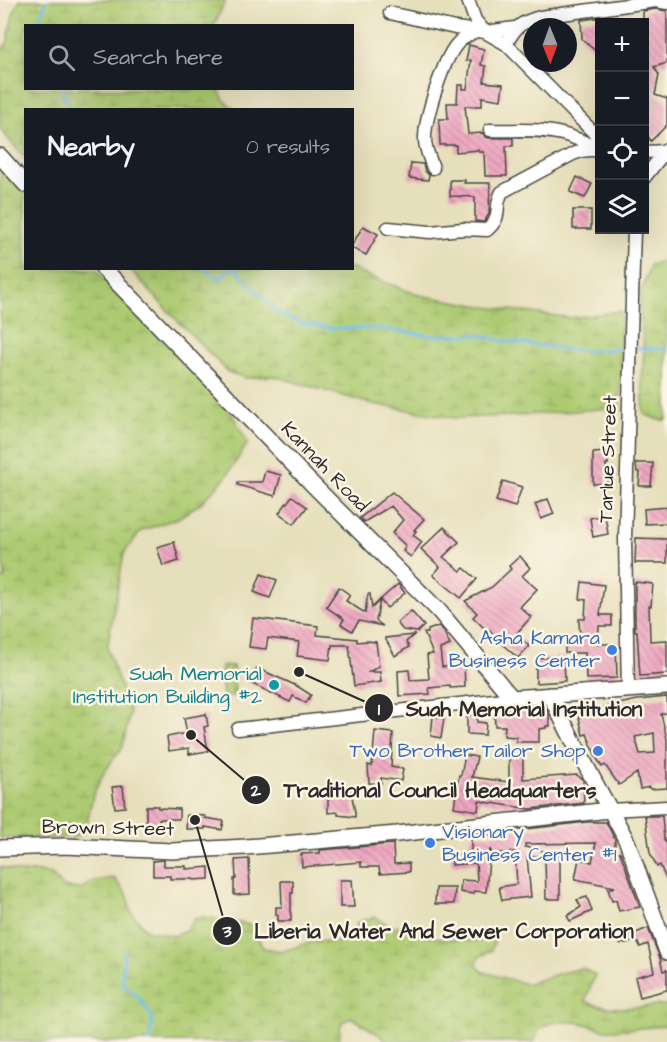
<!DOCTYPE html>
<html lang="en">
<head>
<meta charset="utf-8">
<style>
  :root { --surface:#171b24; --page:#242831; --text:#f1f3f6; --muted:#9ea1a6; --line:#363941 }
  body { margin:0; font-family:"Architects Daughter",sans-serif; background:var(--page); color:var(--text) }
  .controls { position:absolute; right:18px; top:18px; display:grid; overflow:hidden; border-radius:0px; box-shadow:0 6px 24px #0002 }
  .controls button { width:54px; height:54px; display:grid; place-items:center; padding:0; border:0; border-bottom:2px solid var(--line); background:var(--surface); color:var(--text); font:30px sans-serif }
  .compass { position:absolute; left:523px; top:18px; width:54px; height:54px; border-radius:50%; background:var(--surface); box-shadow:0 6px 24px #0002; rotate:179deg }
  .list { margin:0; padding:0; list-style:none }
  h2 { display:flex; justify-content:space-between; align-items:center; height:78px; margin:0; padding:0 24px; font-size:26px }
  h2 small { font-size:20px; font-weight:400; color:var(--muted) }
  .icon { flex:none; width:33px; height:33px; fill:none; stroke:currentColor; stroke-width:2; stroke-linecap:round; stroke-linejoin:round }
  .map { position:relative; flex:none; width:667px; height:1042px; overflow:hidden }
  .search { position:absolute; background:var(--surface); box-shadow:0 6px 24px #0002; left:24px; top:24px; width:330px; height:66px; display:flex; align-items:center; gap:15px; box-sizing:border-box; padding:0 21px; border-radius:0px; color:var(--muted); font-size:22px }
  .panel { position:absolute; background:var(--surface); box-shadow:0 6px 24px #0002; left:24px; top:108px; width:330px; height:162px; border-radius:0px }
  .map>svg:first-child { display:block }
  .wetland { fill:url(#wetland-marsh); stroke:#6c7b4e; stroke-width:1.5 }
  .cemetery { fill:url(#cemetery-stones); stroke:#6c7b4e; stroke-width:1.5 }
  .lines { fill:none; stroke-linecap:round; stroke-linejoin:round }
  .stream { stroke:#6ebce8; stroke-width:3 }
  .building { fill:url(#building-back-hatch); fill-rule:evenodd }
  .minor-casing { stroke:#474641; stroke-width:15 }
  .tertiary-casing { stroke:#474641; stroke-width:18 }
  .minor { stroke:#fff; stroke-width:12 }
  .tertiary { stroke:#fff; stroke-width:15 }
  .shop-dot { fill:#3f7fe0; stroke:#fcf5e5; stroke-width:2 }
  .culture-dot { fill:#0f9aa8; stroke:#fcf5e5; stroke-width:2 }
  .labels { text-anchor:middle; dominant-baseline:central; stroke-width:5; stroke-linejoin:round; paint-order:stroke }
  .street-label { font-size:20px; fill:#2b2b2b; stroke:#fcf5e5 }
  .shop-label { font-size:20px; fill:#366cbe; stroke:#fcf5e5; text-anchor:end }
  .culture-label { font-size:20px; fill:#0d838f; stroke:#fcf5e5; text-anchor:end }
  .leader { fill:none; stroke:#2b2b2b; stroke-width:2 }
  .callout-dot { fill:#2b2b2b; stroke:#fcf5e5; stroke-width:2 }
  .mark-label { font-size:18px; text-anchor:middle; font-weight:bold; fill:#fff }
  .callout-label { font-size:21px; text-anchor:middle; font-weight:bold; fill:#2b2b2b; stroke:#fcf5e5; stroke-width:5; stroke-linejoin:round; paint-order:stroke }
</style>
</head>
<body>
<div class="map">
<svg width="667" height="1042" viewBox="0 0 667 1042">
  <defs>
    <pattern id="wetland-marsh" width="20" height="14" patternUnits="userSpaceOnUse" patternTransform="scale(1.5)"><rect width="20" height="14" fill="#adcb72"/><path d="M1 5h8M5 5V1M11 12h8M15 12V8" fill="none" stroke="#95ae63"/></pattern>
    <pattern id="cemetery-stones" width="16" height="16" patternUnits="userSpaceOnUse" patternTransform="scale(1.5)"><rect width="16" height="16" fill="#adcb72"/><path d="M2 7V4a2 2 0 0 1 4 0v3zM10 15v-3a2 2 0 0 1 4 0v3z" fill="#95ae63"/></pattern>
    <pattern id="building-back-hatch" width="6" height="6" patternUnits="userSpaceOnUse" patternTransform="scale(1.5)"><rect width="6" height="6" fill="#efa6c1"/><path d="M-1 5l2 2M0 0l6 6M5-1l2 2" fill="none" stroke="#c2879d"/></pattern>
  </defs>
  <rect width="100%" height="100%" fill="#fcf5e5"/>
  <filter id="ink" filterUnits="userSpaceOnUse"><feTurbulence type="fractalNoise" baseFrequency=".0167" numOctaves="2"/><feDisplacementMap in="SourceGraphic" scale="12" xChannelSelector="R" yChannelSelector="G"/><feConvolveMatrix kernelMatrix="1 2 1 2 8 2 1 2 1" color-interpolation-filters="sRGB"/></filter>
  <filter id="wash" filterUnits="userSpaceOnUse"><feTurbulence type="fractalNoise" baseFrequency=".008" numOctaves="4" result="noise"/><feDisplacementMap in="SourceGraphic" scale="24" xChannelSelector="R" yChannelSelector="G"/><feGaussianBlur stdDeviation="1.35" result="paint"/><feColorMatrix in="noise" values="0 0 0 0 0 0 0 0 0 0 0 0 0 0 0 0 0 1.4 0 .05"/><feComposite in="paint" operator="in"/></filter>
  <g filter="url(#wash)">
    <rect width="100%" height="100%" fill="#e6dfbb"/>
    <!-- wetland -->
    <g class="wetland">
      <polygon points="20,0 226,0 214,25 26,26 26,88 219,89 224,100 234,109 26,110 25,158 0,129 0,53 8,41 13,14"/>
      <polygon points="0,163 25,192 26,268 96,269 145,323 225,402 248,443 225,478 201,503 178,518 141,531 124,553 107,648 130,713 122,749 114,758 103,774 93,795 85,832 74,837 0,838 0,581 5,578 0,537"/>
      <polygon points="667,261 667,420 659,420 644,414 642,380 644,351 640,312 641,293 650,265"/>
      <polygon points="353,268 360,273 419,295 487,307 571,318 621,311 620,412 601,409 514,416 455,418 368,403 274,376 246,378 228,372 169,312 130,269"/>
      <path d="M0 867 20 872H38L52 875 63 887 81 889 93 881 114 878 128 896 131 912 146 930 174 936 188 929 194 919 204 917 252 925 263 948 283 951 316 941 340 942 351 937 358 922 375 917 393 927 405 925 428 936 441 939 464 940 487 933 491 934 495 939 491 951 479 957 476 965 483 972 526 984 561 973 582 968 595 975 585 1001C612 1013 639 1006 667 1005V1026C647 1027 627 1030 607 1030 600 1029 595 1027 589 1025 576 1021 550 1019 540 1029 537 1032 536 1038 534 1042H388L375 1032 351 1017 341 1023 339 1042H0Z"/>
    </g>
    <!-- cemetery -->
    <polygon class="cemetery" points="233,666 235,696 223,697 221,667"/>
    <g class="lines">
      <!-- stream -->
      <g class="stream">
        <polyline points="36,26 47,0"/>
        <polyline points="62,88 63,93 72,110"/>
        <polyline points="202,268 220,279 230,268"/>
        <polyline points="234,268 280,314 303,324 332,328 386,329 431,336 480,335 502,341 575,350 591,351 626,348"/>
        <polyline points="637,348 667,349"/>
        <polyline points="124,951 122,983 140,999 152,1017 150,1042"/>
      </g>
    </g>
    <g id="blocks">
      <!-- building -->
      <g class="building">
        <polygon points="656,9 667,11 667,63 654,67 659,75 655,95 667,99 667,125 651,141 645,133 643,11"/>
        <polygon points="611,16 612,22 600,22 600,55 582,39 581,20"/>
        <polygon points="469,45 484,49 481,65 486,66 484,82 503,84 501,100 482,97 482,106 465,106 468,134 483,133 485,137 490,138 513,138 513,146 506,146 507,176 485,176 484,152 479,152 479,150 456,152 456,145 440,145 439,119 448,119 447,103 457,103 458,85 463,85 463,89 467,89 471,60 466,61"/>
        <polygon points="411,163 423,164 425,171 429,175 428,180 409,178"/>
        <polygon points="577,177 592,184 585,198 570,192"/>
        <polygon points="450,180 465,180 464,183 490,183 489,214 484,222 475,221 475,197 450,196"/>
        <rect x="573" y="210" width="18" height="19"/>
        <polygon points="363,226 378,234 366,255 352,248 352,245"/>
        <polygon points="608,452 608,464 606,464 607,483 593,484 593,453"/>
        <polygon points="636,463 653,463 651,486 639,486 640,472 637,472"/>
        <polygon points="265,471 281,475 275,496 238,485 238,482 262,482"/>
        <polygon points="503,481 522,487 515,507 496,501"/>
        <polygon points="392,492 424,519 414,530 416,531 413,535 422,542 411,557 403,551 406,546 392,533 403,520 391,506 364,522 360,518"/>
        <polygon points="292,496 307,507 294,524 279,513"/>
        <polygon points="548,499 554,514 541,519 535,504"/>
        <polygon points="667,507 667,523 645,524 644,509"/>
        <polygon points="605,515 608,534 593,537 590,518"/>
        <polygon points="444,527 459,542 443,557 461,571 464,568 477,579 461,598 433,575 440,567 421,549"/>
        <polygon points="636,538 667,539 667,563 635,563"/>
        <polygon points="174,542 179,561 163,566 157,547"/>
        <polygon points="520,556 530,568 522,576 537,589 520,607 531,617 516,634 529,646 518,658 502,644 489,629 487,631 473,617 477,613 465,601 492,587 511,569 509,566"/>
        <polygon points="261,574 277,580 270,598 254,592"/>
        <polygon points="582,582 604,585 600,615 612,615 612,626 599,626 598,644 616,644 617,678 586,679 585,653 565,653 565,640 580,639 579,619 585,619 586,600 580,599"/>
        <polygon points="635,582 653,584 651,606 649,606 650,641 667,640 667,674 640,676 637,631 635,631"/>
        <polygon points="398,584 405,593 387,608 380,600"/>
        <polygon points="339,587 350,595 346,601 365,613 368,594 370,594 372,608 380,600 376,621 383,626 359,621 352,631 341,624 344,619 326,607"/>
        <polygon points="411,611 424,626 417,632 403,630 397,623"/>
        <polygon points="253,618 318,626 317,635 357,639 357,642 367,641 376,642 379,666 369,672 380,672 381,682 354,686 349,645 332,645 330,660 297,656 299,642 268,638 266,649 249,647"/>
        <polygon points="439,626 444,632 450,645 440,649 442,667 464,665 465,687 450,688 450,686 429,688 430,694 399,696 398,671 409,670 410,680 429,679 427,655 433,654 424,633 428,633 428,630"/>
        <polygon points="414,635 406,642 409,647 395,656 385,638"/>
        <polygon points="564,657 565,681 536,683 536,658"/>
        <polygon points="257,668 297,686 311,695 306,703 293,696 290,702 250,683"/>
        <path d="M667 697V713L661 714 667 739V788L650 789 649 787 640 789 637 773 619 785 605 765 602 767 596 757 587 734 583 735 578 713 637 700ZM654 733 655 753 640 754 635 737Z"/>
        <polygon points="543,706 544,709 546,709 549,715 550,726 546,726 546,728 539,729 539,742 516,742 516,737 504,736 505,726 495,726 494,709"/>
        <polygon points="206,714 208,726 204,727 208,751 189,754 189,748 169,751 167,737 187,733 184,718"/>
        <polygon points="467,715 477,715 477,722 486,723 485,735 467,734"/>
        <polygon points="433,716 444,718 441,738 431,736"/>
        <polygon points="375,731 393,733 391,767 403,769 401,781 381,778 381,784 369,783 368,765 372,766"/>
        <polygon points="465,755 477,757 472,777 509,782 509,757 523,757 523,779 577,775 583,780 584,803 530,809 479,801 478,811 454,807 459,775 461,775"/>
        <polygon points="123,786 125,807 115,808 112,787"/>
        <polygon points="350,786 355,812 355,817 338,815 338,812 328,813 328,787"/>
        <polygon points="146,806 158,806 158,808 179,809 179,819 159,819 159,826 146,826"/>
        <polygon points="187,815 205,816 205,818 224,821 222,830 205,827 205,829 186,829"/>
        <polygon points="645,816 662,816 664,839 667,844 667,882 660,865 657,867 650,853"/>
        <polygon points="587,822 606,822 615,840 615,852 620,852 640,907 619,911 616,900 612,901 608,889 615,887 575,879 579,859 592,862 596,843 525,844 525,847 560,855 560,899 546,899 545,856 527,857 531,897 502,900 499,887 517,884 515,852 492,854 490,849 486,892 474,891 473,894 460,892 461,880 477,881 476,863 452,865 451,855 471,853 471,835 493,835 492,833"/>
        <polygon points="393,844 394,864 409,863 409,872 380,874 379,867 361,867 361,862 302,867 301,854 320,853 320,850"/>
        <polygon points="249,859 250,894 234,895 234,879 236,879 235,860"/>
        <polygon points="164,860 164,866 186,866 186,869 209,867 209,879 193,880 193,879 170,879 170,876 153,876 153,861"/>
        <polygon points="340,880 352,880 354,907 340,907"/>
        <polygon points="281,881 293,881 293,893 291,893 291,921 278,921 278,915 276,915 276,907 282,907"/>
        <polygon points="436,888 455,888 454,904 435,904"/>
        <polygon points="587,897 592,911 570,921 567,916 581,907 577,900"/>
        <polygon points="648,928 660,958 663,971 667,970 667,990 640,997 635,977 654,972 648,944 640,947 637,941 620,944 619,940"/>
      </g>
    </g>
  </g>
  <g filter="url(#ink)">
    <use href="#blocks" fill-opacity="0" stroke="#474641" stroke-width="1.5"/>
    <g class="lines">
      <!-- minor casing -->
      <g class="minor-casing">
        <g id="minor">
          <polyline points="468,0 475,20 485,32 515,28"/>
          <path d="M390 13 455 28 485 32 506 44C517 25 520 23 540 17L656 1 667 3"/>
          <polyline points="506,44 600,139"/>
          <path d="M490 130C514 131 539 128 562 134 574 137 587 143 598 148"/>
          <polyline points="644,152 666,151"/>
          <path d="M433 168C430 159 426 151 425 141 424 120 443 60 457 44 462 38 469 35 476 31"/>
          <polyline points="644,178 667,149"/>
          <path d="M388 228 430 232 463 229 487 230C504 215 493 208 502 192L573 154C582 150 590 149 600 151"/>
          <polyline points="628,690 625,539 634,230"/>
          <polyline points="238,729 512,698"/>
          <polyline points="609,810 667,807"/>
        </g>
      </g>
      <!-- tertiary casing -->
      <g class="tertiary-casing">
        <g id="tertiary">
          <polyline points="0,156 26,185"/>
          <polyline points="103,268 314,486 439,611 512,698 667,687"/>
          <path d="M550 695C566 727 582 759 599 790 609 808 619 825 628 844L667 952"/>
          <polyline points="0,848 65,846 172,851 246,847 397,834 609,810"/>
        </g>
      </g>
      <!-- minor -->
      <use href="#minor" class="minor"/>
      <!-- tertiary -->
      <use href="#tertiary" class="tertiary"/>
    </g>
  </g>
  <!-- markers -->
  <g class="shop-dot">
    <circle cx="612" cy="650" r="6"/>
    <circle cx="598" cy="751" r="6"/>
    <circle cx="430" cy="843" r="6"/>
  </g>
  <circle class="culture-dot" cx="274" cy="685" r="6"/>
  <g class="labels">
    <!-- street labels -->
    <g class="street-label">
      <text transform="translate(608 459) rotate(-88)">Tarlue Street</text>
      <text transform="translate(325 467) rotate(46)">Kannah Road</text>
      <text transform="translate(108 828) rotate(1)">Brown Street</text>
    </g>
    <!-- shop labels -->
    <g class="shop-label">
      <text x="600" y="638">Asha Kamara<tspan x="600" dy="23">Business Center</tspan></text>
      <text x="586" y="751">Two Brother Tailor Shop</text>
      <text x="442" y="832" text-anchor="start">Visionary<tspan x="442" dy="23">Business Center #1</tspan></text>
    </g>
    <!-- culture labels -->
    <g class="culture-label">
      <text x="262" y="674">Suah Memorial<tspan x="262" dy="23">Institution Building #2</tspan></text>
    </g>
  </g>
  <!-- callouts -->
  <path class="leader" d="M299 672L379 708M191 735L256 790M195 820L227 931"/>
  <g class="callout-dot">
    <circle cx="299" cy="672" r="6"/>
    <circle cx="191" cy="735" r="6"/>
    <circle cx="195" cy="820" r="6"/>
    <circle cx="379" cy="708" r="15"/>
    <circle cx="256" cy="790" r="15"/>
    <circle cx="227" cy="931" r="15"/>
  </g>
  <g class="mark-label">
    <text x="379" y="715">1</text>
    <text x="256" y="796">2</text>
    <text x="227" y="937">3</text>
  </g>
  <g class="callout-label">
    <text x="524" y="716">Suah Memorial Institution</text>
    <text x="440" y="797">Traditional Council Headquarters</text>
    <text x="444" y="938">Liberia Water And Sewer Corporation</text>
  </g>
</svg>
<div class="controls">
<button>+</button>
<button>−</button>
<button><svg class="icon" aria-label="locate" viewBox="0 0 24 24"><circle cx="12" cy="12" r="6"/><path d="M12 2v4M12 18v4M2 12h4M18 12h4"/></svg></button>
<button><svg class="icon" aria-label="layers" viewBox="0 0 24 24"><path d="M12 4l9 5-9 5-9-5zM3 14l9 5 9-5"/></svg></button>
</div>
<svg class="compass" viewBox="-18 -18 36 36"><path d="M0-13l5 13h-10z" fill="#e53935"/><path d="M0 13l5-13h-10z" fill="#9ea1a6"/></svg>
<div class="search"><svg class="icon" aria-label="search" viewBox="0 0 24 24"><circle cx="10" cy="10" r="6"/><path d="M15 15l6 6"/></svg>Search here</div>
<section class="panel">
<h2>Nearby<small>0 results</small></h2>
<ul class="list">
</ul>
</section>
</div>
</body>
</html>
